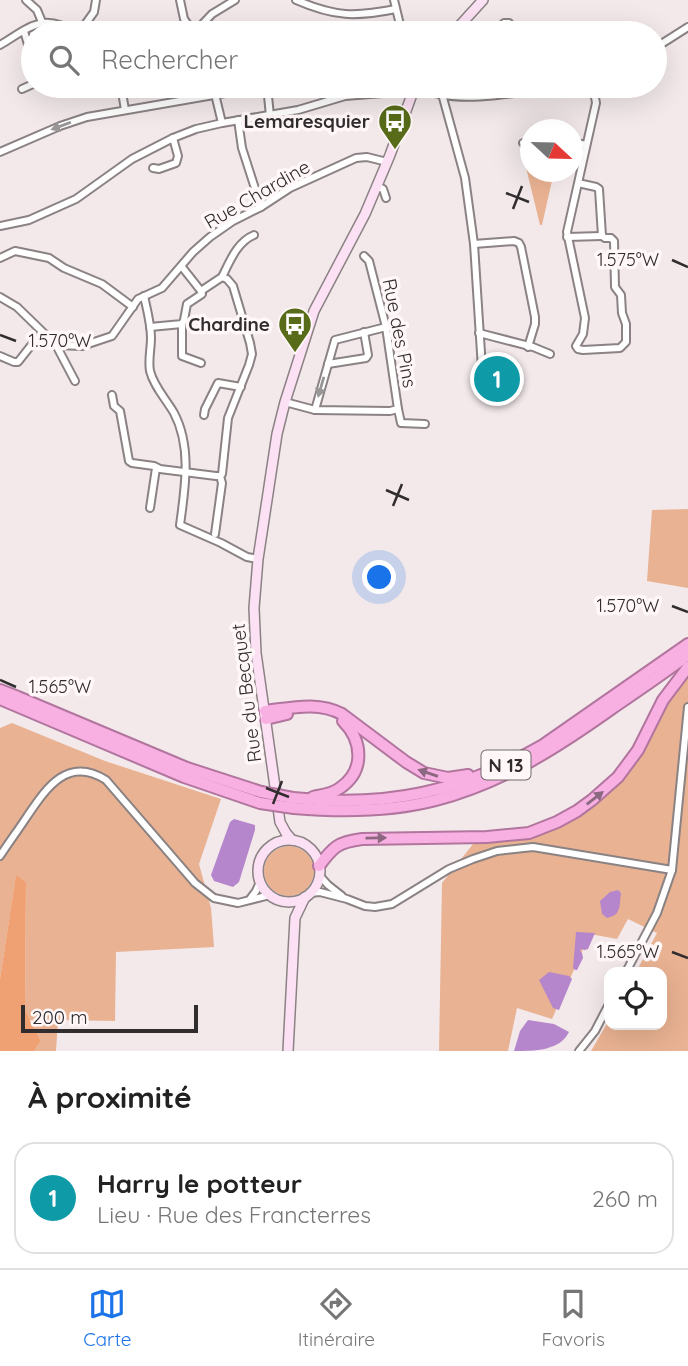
<!DOCTYPE html>
<html lang="fr">
<head>
<meta charset="utf-8">
<style>
  :root { --surface:#fff; --page:#f6f6f6; --text:#222; --muted:#767676; --line:#e0e0e0; --accent:#1a73e8 }
  body { margin:0; font-family:Quicksand,sans-serif; background:var(--page); color:var(--text) }
  .controls { position:absolute; right:21px; bottom:21px; display:grid; overflow:hidden; border-radius:14px; box-shadow:0 7px 28px #0002 }
  .controls button { width:63px; height:63px; display:grid; place-items:center; padding:0; border:0; border-bottom:2px solid var(--line); background:var(--surface); color:var(--text); font:35px sans-serif }
  .compass { position:absolute; left:520px; top:119px; width:63px; height:63px; border-radius:50%; background:var(--surface); box-shadow:0 7px 28px #0002; rotate:112deg }
  .scale { position:absolute; left:21px; bottom:18px; width:177px; box-sizing:border-box; padding-left:7px; border:4px solid #312d2e; border-top:0; font-size:19px; line-height:24px; white-space:nowrap; color:#312d2e; -webkit-text-stroke:5px #fff7f8; paint-order:stroke }
  .you { position:absolute; left:380px; top:578px; width:24px; height:24px; margin:-18px; border:5px solid #fff; border-radius:50%; background:#1a73e8; box-shadow:0 0 0 10px #1a73e833 }
  .badge { display:grid; place-items:center; width:46px; height:46px; border-radius:50%; background:var(--accent); color:#fff; font-size:23px; font-weight:700 }
  .pin { position:absolute; translate:-50% -50%; border:4px solid #fff; box-shadow:0 2px 7px #0006 }
  .list { margin:0; padding:0; list-style:none }
  h2 { display:flex; justify-content:space-between; align-items:center; height:91px; margin:0; padding:0 28px; font-size:30px }
  h2 small { font-size:23px; font-weight:400; color:var(--muted) }
  .list li { display:grid; grid-template-columns:46px 1fr auto; gap:21px; align-items:center; box-sizing:border-box; height:112px; margin:0 14px 14px; padding:0 14px; border:2px solid var(--line); border-radius:21px }
  .list b { display:block; font-size:26px; white-space:nowrap }
  .list p { margin:0; font-size:23px; white-space:nowrap; color:var(--muted) }
  .list em { font-size:23px; font-style:normal; color:var(--muted) }
  .icon { flex:none; width:38px; height:38px; fill:none; stroke:currentColor; stroke-width:2; stroke-linecap:round; stroke-linejoin:round }
  .map { position:relative; flex:none; width:688px; height:1051px; overflow:hidden }
  .search { position:absolute; background:var(--surface); box-shadow:0 7px 28px #0002; left:21px; right:21px; top:21px; height:77px; display:flex; align-items:center; gap:18px; box-sizing:border-box; padding:0 24px; border-radius:38px; color:var(--muted); font-size:26px }
  .sheet { height:217px; background:var(--surface) }
  nav { display:flex; justify-content:space-around; align-items:center; box-sizing:border-box; height:98px; border-top:2px solid var(--line); background:var(--surface); font-size:19px; color:var(--muted) }
  nav a { display:grid; justify-items:center; gap:4px }
  nav .on { color:var(--accent) }
  .map>svg:first-child { display:block }
  .green { fill:#e9b292 }
  .forest { fill:#f0a173 }
  .water { fill:#b686cc }
  .lines { fill:none; stroke-linecap:round; stroke-linejoin:round }
  .minor-casing { stroke:#8a8283; stroke-width:10 }
  .secondary-casing { stroke:#8a8283; stroke-width:12 }
  .trunk-casing { stroke:#b1759e; stroke-width:14 }
  .minor { stroke:#fff; stroke-width:6 }
  .secondary { stroke:#fce1f4; stroke-width:9 }
  .trunk { stroke:#f8b0e2; stroke-width:10 }
  .trunk-bridge-casing { stroke:#b1759e; stroke-width:14; stroke-linecap:butt }
  .trunk-bridge { stroke:#f8b0e2; stroke-width:10 }
  .oneway { fill:#989696 }
  .oneway2 { fill:#8b687f }
  .ticks { fill:none; stroke:#312d2e; stroke-width:2.5 }
  .labels { text-anchor:middle; dominant-baseline:central; stroke-width:7; stroke-linejoin:round; paint-order:stroke }
  .shield { fill:#fff7f8; stroke:#6f6a6b; stroke-width:2 }
  .shield-label { font-size:18px; font-weight:bold; fill:#312d2e }
  .poi-label { font-size:19px; font-weight:bold; fill:#312d2e; stroke:#fff7f8; text-anchor:end }
  .street-label { font-size:19px; fill:#312d2e; stroke:#fff7f8 }
  .ticks-label { font-size:18px; text-anchor:middle; fill:#312d2e; stroke:#fff7f8; stroke-width:7; stroke-linejoin:round; paint-order:stroke }
</style>
</head>
<body>
<div class="map">
<svg width="688" height="1051" viewBox="0 0 688 1051">
  <rect width="100%" height="100%" fill="#f3e9eb"/>
  <!-- green -->
  <g class="green">
    <polygon points="530,145 530,172 554,172 542,225 540,225 521,147"/>
    <polygon points="688,509 688,588 647,581 652,510"/>
    <path d="M688 674V1051H591L609 1020V1025H662V972H636L657 933 628 919 617 939 590 934 552 1019 517 1008 508 1051H439L442 883 473 844C484 843 495 843 505 841 553 833 605 809 632 766 651 736 665 702 688 674Z"/>
    <polygon points="12,723 105,761 221,799 199,864 211,908 214,947 116,952 115,1021 58,1020 56,1051 34,1051 41,1041 25,1009 26,882 16,876 0,979 0,728"/>
    <circle cx="289" cy="871" r="25"/>
  </g>
  <!-- forest -->
  <polygon class="forest" points="16,875 26,882 25,1009 41,1041 34,1051 0,1051 0,979"/>
  <!-- water -->
  <g class="water">
    <polygon points="234,819 255,825 255,830 239,882 233,887 214,881 211,875 230,822"/>
    <path d="M618 890 621 893C619 906 622 915 607 918L602 914 600 901 610 892Z"/>
    <polygon points="576,932 595,933 588,949 585,950 581,949 580,951 582,953 583,958 577,970 575,970 573,968"/>
    <polygon points="549,972 569,976 572,979 559,1010 553,1008 539,980"/>
    <path d="M528 1020 554 1024 569 1032C560 1051 534 1051 514 1051L520 1031Z"/>
  </g>
  <g class="lines">
    <!-- minor casing -->
    <g class="minor-casing">
      <g id="minor">
        <polyline points="26,0 37,10 42,22"/>
        <polyline points="180,0 184,19 194,33"/>
        <path d="M296 0C335 17 355 17 396 9"/>
        <polyline points="394,0 402,33"/>
        <polyline points="24,31 33,61"/>
        <polyline points="79,33 94,12 96,0"/>
        <polyline points="194,33 212,14 235,0"/>
        <polyline points="495,33 504,23 509,23 512,33"/>
        <path d="M0 45C27 29 44 11 74 33"/>
        <polyline points="655,48 688,27"/>
        <polyline points="121,86 125,110"/>
        <polyline points="267,86 270,116"/>
        <path d="M419 86C451 107 521 92 556 86"/>
        <polyline points="22,89 33,84"/>
        <polyline points="215,94 222,123"/>
        <polyline points="442,94 465,178 474,244 483,384"/>
        <polyline points="238,120 242,148 261,207"/>
        <polyline points="572,142 586,145"/>
        <polyline points="523,143 530,141"/>
        <polyline points="0,152 60,126 87,117 266,86"/>
        <polyline points="153,168 159,169 176,163 178,156 173,138"/>
        <polyline points="578,183 596,187 599,189 602,236 605,238 611,238 614,241 615,287 621,295 622,313 626,324 626,342 620,348 583,350 578,349 576,346 583,334 585,318 567,232 596,103 593,86"/>
        <polyline points="377,186 383,189 386,198"/>
        <polyline points="0,226 29,220 76,199 132,159 173,138 196,129 222,123 298,110 345,96 408,91 413,93"/>
        <polyline points="567,237 602,236"/>
        <polyline points="474,244 514,241 519,243 521,247 535,317 535,324 528,347"/>
        <polyline points="0,258 15,251 49,258 64,268 102,284 133,307"/>
        <polyline points="182,267 201,291"/>
        <path d="M222 277C230 261 237 242 254 235"/>
        <path d="M144 296C147 310 151 324 151 338 151 349 148 360 150 371 154 387 166 399 174 413 192 447 185 488 180 525L221 543 247 557 258 559"/>
        <polyline points="0,297 17,307 56,345 75,381"/>
        <polyline points="182,324 182,356 201,363"/>
        <polyline points="479,333 533,347 550,354"/>
        <polyline points="56,345 82,346 112,336 138,299 162,288 193,252 210,237 233,221 261,207 290,188 356,158 367,157 387,162"/>
        <polyline points="0,356 14,362 18,362 33,343 43,333"/>
        <polyline points="328,364 366,358 368,355 364,332"/>
        <polyline points="112,395 114,406 120,411 129,461 132,463 154,466 160,469 216,476 220,476 222,474 228,418 249,365 252,354 250,343 233,286 227,279 222,277 201,291 202,294 187,304 184,320 182,324 150,327"/>
        <polyline points="285,402 315,410 390,411 398,409 386,327 369,261 364,256"/>
        <polyline points="398,409 401,423 425,424"/>
        <polyline points="315,410 335,340 386,327"/>
        <polyline points="204,415 205,409 218,383 241,387"/>
        <polyline points="150,508 156,468"/>
        <polyline points="215,534 222,483 220,476"/>
        <path d="M0 856C9 842 19 829 28 815 47 787 68 756 106 780L195 883 214 898 238 903 270 895"/>
        <polyline points="319,875 328,885 342,896"/>
        <polyline points="309,893 320,892 347,899 365,906 375,907 392,904 449,869 473,859 497,851 533,847 672,870"/>
        <polyline points="250,899 256,891 260,882"/>
        <polyline points="626,972 657,913 672,870 688,707"/>
        <polyline points="579,1051 595,1031 609,1004"/>
      </g>
    </g>
    <!-- secondary casing -->
    <g class="secondary-casing">
      <g id="secondary">
        <polyline points="453,33 483,0"/>
        <polyline points="292,840 286,833 280,822 256,653 254,608 258,559 277,434 285,402 314,311 365,214 390,155 415,86"/>
        <circle cx="289" cy="871" r="31"/>
        <polyline points="288,1051 295,918 305,897"/>
      </g>
    </g>
    <!-- trunk casing -->
    <g class="trunk-casing">
      <g id="trunk">
        <polyline points="0,690 18,697 187,768 261,792"/>
        <polyline points="0,699 184,777 260,803"/>
        <path d="M265 711C291 708 318 701 342 714L406 762 424 773 448 778 468 775"/>
        <polyline points="266,719 287,714"/>
        <path d="M313 797C322 795 332 794 340 788 365 771 363 741 343 721"/>
        <path d="M293 798C387 808 461 792 543 745L688 644"/>
        <path d="M294 808C341 812 390 812 436 800 504 782 558 747 614 707 639 690 664 673 688 655"/>
        <path d="M319 866C333 847 338 842 362 839L487 837 529 833 557 822 577 811 592 800 618 777 638 750 663 700 688 667"/>
      </g>
    </g>
    <!-- minor -->
    <use href="#minor" class="minor"/>
    <!-- secondary -->
    <use href="#secondary" class="secondary"/>
    <!-- trunk -->
    <use href="#trunk" class="trunk"/>
    <!-- trunk-bridge casing -->
    <g class="trunk-bridge-casing">
      <g id="trunk-bridge">
        <polyline points="261,792 293,798"/>
        <polyline points="260,803 294,808"/>
      </g>
    </g>
    <!-- trunk-bridge -->
    <use href="#trunk-bridge" class="trunk-bridge"/>
  </g>
  <!-- one-way arrows -->
  <defs><path id="oneway-solid" d="M-6-.8H1V-3.2L6.5 0L1 3.2V.8H-6Z" transform="scale(1.75)"/></defs>
  <g class="oneway">
    <use href="#oneway-solid" transform="translate(61 126) rotate(159)"/>
    <use href="#oneway-solid" transform="translate(321 387) rotate(106)"/>
  </g>
  <g class="oneway2">
    <use href="#oneway-solid" transform="translate(428 773) rotate(-161)"/>
    <use href="#oneway-solid" transform="translate(595 798) rotate(-38)"/>
    <use href="#oneway-solid" transform="translate(376 838) rotate(-1)"/>
  </g>
  <!-- ticks -->
  <path class="ticks" d="M506 193 529 202M513 209 522 186M672 260 688 267M0 335 16 341M386 490 409 500M393 506 402 484M672 606 688 612M0 680 16 687M266 788 289 797M273 804 282 781M672 952 688 958"/>
  <!-- icons -->
  <defs>
    <g id="bus-pin" transform="scale(1.75)"><path d="M0 17L-7.5 6A9.5 9.5 0 1 1 7.5 6Z" fill="#576b19" stroke="#fff7f8"/><path d="M-5-6H5V4H4V6H2V4H-2V6H-4V4H-5ZM-3.5-4V0h7V-4ZM-3.5 1.2v1.5H-2V1.2ZM2 1.2v1.5H3.5V1.2Z" fill="#fff"/></g>
  </defs>
  <g fill-rule="evenodd">
    <use href="#bus-pin" x="395" y="121"/>
    <use href="#bus-pin" x="295" y="324"/>
  </g>
  <g class="labels">
    <!-- shield labels -->
    <rect class="shield" x="481.5" y="750.5" width="49" height="29" rx="5"/>
    <g class="shield-label">
      <text x="506" y="765">N 13</text>
    </g>
    <!-- poi labels -->
    <g class="poi-label">
      <text x="370" y="121">Lemaresquier</text>
      <text x="270" y="324">Chardine</text>
    </g>
    <!-- street labels -->
    <g class="street-label">
      <text transform="translate(257 194) rotate(-30)">Rue Chardine</text>
      <text transform="translate(400 333) rotate(79)">Rue des Pins</text>
      <text transform="translate(246 693) rotate(-97)">Rue du Becquet</text>
    </g>
  </g>
  <g class="ticks-label">
    <text x="628" y="266">1.575°W</text>
    <text x="60" y="347">1.570°W</text>
    <text x="628" y="612">1.570°W</text>
    <text x="60" y="693">1.565°W</text>
    <text x="628" y="958">1.565°W</text>
  </g>
</svg>
<div class="controls">
<button><svg class="icon" aria-label="locate" viewBox="0 0 24 24"><circle cx="12" cy="12" r="6"/><path d="M12 2v4M12 18v4M2 12h4M18 12h4"/></svg></button>
</div>
<svg class="compass" viewBox="-18 -18 36 36"><path d="M0-13l5 13h-10z" fill="#e53935"/><path d="M0 13l5-13h-10z" fill="#767676"/></svg>
<div class="scale">200 m</div>
<div class="you"></div>
<div class="pin badge" style="left:497px;top:379px;background:#0f9aa8">1</div>
<div class="search"><svg class="icon" aria-label="search" viewBox="0 0 24 24"><circle cx="10" cy="10" r="6"/><path d="M15 15l6 6"/></svg>Rechercher</div>
</div>
<section class="sheet">
<h2>À proximité<small></small></h2>
<ul class="list">
<li><span class="badge" style="background:#0f9aa8">1</span><div><b>Harry le potteur</b><p>Lieu · Rue des Francterres</p></div><em>260 m</em></li>
</ul>
</section>
<nav>
<a class="on"><svg class="icon" aria-label="map" viewBox="0 0 24 24"><path d="M3 6l6-2 6 2 6-2v14l-6 2-6-2-6 2zM9 4v14M15 6v14"/></svg>Carte</a>
<a><svg class="icon" aria-label="directions" viewBox="0 0 24 24"><path d="M12 3l9 9-9 9-9-9zM9 14v-3h6M13 9l2 2-2 2"/></svg>Itinéraire</a>
<a><svg class="icon" aria-label="saved" viewBox="0 0 24 24"><path d="M7 4h10v16l-5-4-5 4z"/></svg>Favoris</a>
</nav>
</body>
</html>
